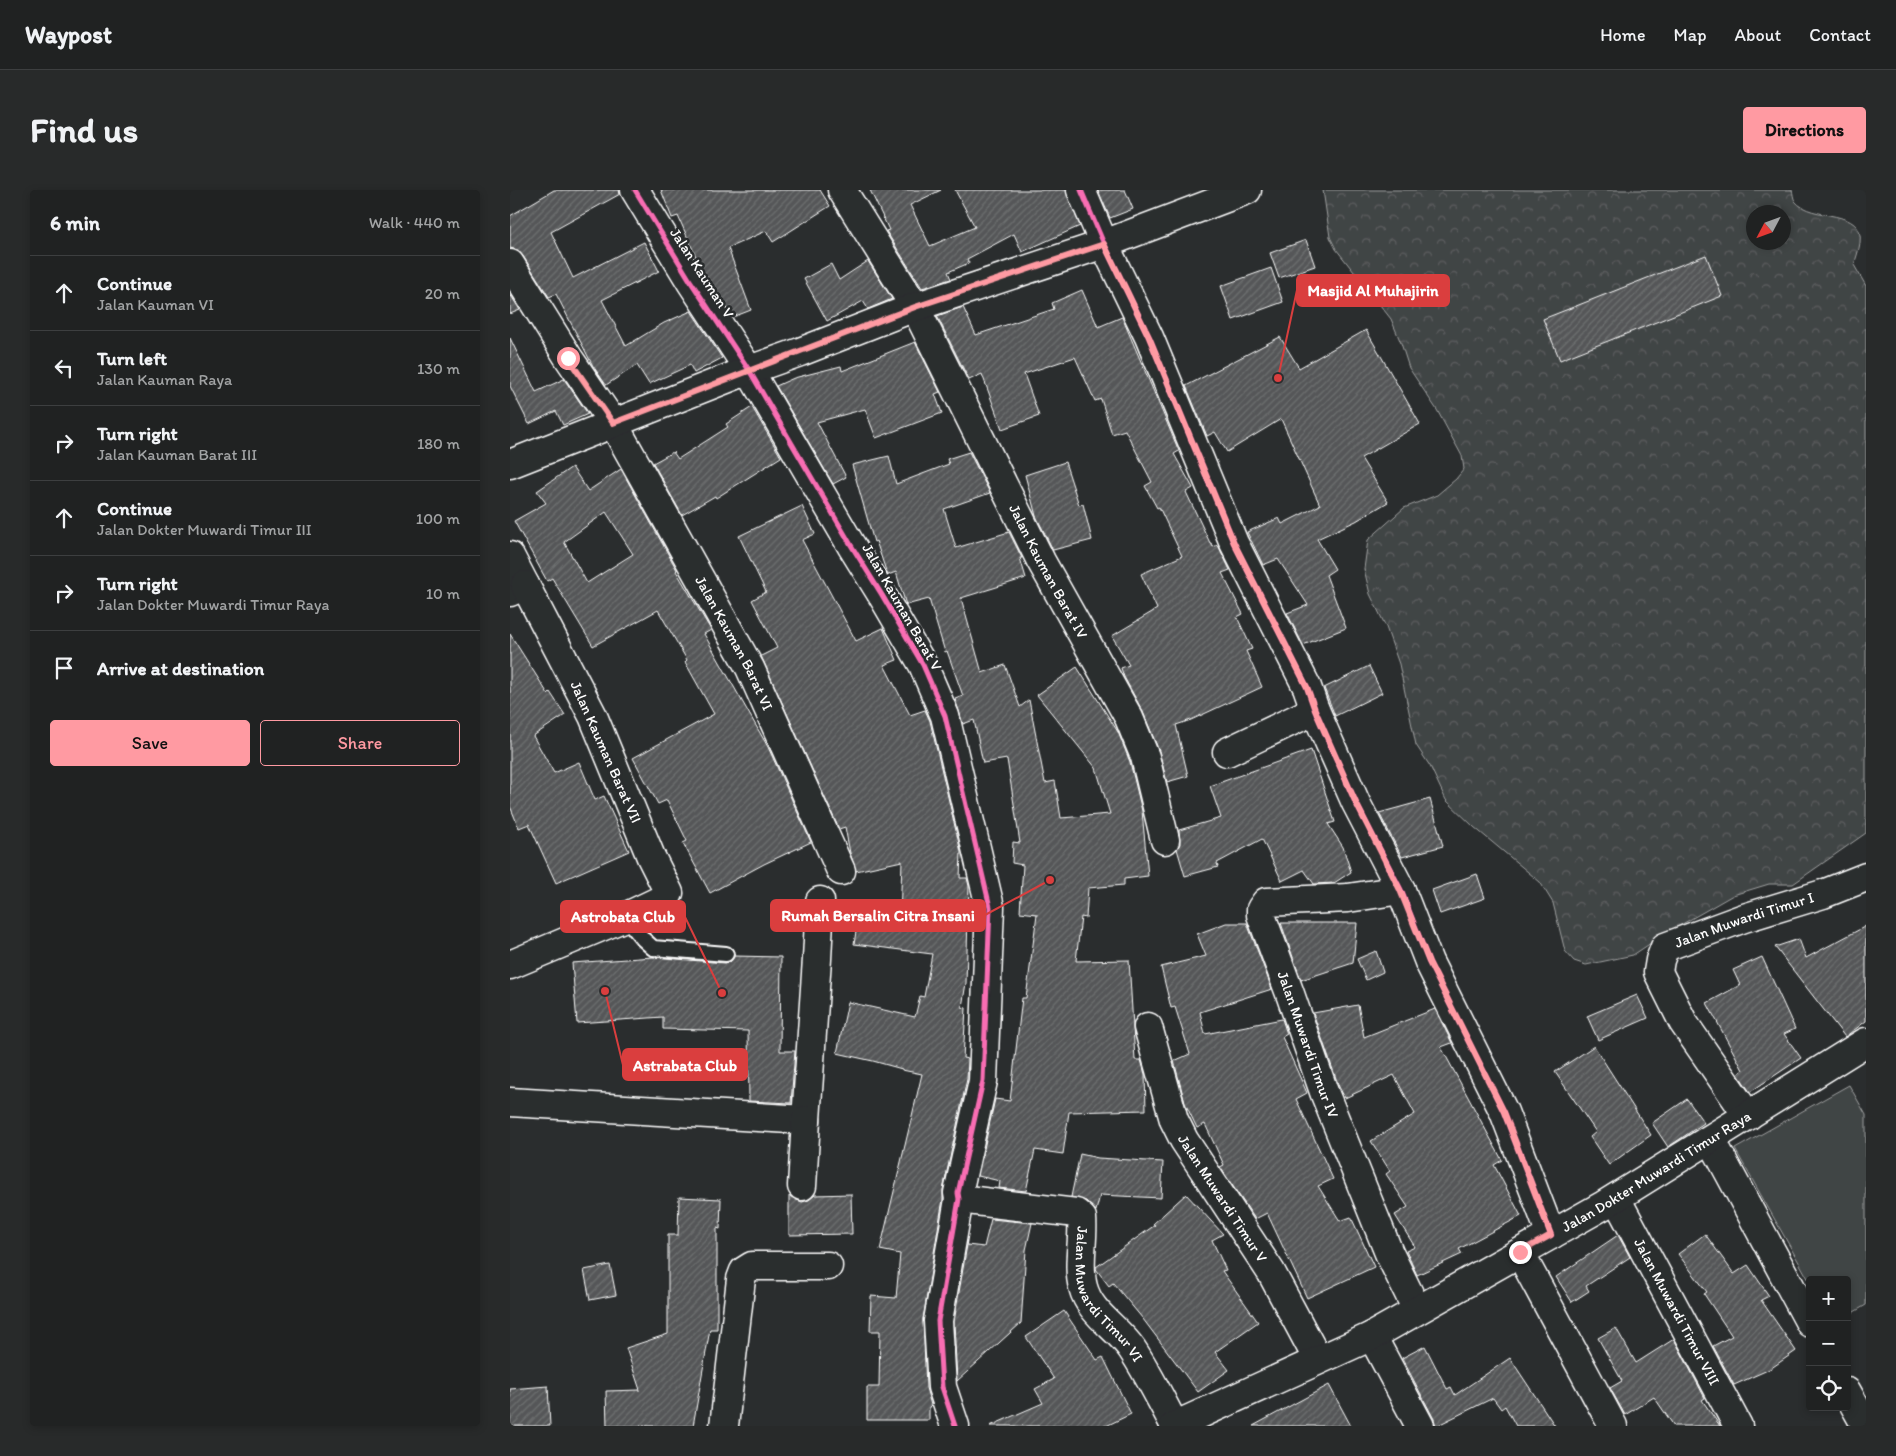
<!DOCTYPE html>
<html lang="en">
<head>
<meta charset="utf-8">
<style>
  :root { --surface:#202222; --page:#282a2a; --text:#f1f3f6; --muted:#a2a4a5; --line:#3d3f40; --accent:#ff9aa2 }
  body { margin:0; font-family:Itim,sans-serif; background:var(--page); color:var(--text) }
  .controls { position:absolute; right:15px; bottom:15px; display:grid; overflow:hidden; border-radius:5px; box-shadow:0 2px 8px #0003 }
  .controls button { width:45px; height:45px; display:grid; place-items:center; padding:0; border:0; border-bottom:1px solid var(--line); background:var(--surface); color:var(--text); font:25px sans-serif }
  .compass { position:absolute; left:1236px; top:15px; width:45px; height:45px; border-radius:50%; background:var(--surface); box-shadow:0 2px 8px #0003; rotate:229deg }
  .stop { position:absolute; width:15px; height:15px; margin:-11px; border:4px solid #ff9aa2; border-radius:50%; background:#fff }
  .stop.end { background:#ff9aa2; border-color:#fff; box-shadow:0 1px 5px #0008 }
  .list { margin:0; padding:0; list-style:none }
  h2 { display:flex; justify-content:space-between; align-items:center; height:65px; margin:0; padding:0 20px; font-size:21px }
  h2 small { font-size:16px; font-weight:400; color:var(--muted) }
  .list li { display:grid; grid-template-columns:32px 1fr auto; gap:15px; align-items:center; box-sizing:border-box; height:75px; padding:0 20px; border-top:1px solid var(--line) }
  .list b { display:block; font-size:19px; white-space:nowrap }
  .list p { margin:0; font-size:16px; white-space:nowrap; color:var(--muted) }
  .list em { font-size:16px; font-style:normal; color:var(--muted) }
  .actions { display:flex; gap:10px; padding:15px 20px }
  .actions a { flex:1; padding:11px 0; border:1px solid var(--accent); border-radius:5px; text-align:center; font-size:18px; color:var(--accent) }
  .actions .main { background:var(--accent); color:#111 }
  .icon { flex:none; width:28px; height:28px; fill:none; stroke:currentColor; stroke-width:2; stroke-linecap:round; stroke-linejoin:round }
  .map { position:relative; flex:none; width:1356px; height:1236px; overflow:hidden; border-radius:5px }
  header { display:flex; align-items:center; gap:30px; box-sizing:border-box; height:70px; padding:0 25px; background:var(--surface); border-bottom:1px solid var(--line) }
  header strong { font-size:24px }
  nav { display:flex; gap:28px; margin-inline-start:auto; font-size:18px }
  .intro { display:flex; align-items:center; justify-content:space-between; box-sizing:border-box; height:120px; padding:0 30px }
  h1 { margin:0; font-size:35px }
  .button { padding:12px 22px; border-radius:5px; background:var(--accent); color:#111; font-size:18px; font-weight:700 }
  main { display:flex; gap:30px; padding:0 30px }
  aside { flex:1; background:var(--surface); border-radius:5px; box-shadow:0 2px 8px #0003 }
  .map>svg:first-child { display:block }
  .grass { fill:#414445; stroke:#a0a2a2 }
  .forest { fill:url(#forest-crowns); stroke:#a0a2a2; fill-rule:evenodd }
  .building { fill:url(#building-hatch); stroke:#fff; fill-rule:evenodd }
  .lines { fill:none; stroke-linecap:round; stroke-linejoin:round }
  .lane-casing { stroke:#fff; stroke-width:18 }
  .street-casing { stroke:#fff; stroke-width:31 }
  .lane { stroke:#2a2d2e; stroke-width:14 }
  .street { stroke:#2a2d2e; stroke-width:28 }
  .cycleway-casing { stroke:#2a2d2e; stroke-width:8 }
  .cycleway { stroke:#f96db3; stroke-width:5 }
  .route { stroke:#ff9aa2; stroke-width:6 }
  .labels { text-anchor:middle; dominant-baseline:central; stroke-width:5; stroke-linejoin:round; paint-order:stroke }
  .street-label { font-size:15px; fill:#fff; stroke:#2a2d2e }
  .leader { fill:none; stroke:#da3e3e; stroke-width:2 }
  .callout-dot { fill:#da3e3e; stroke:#2a2d2e; stroke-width:2 }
  .callout { fill:#da3e3e; stroke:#da3e3e; stroke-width:2 }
  .callout-label { font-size:16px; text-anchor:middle; font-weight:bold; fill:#fff }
</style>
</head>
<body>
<header>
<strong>Waypost</strong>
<nav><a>Home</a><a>Map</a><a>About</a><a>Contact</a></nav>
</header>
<div class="intro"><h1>Find us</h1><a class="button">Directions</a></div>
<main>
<aside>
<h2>6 min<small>Walk · 440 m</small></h2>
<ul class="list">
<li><svg class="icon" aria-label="ahead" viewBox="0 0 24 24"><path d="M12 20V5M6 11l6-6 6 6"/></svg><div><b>Continue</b><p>Jalan Kauman VI</p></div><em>20 m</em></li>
<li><svg class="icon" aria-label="left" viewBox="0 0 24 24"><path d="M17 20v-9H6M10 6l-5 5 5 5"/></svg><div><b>Turn left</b><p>Jalan Kauman Raya</p></div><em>130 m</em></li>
<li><svg class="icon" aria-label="right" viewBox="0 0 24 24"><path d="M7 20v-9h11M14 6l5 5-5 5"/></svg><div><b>Turn right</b><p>Jalan Kauman Barat III</p></div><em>180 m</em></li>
<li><svg class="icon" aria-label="ahead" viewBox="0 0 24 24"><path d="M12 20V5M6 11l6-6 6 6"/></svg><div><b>Continue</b><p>Jalan Dokter Muwardi Timur III</p></div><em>100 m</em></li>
<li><svg class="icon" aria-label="right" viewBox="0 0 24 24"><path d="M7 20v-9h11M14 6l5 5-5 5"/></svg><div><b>Turn right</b><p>Jalan Dokter Muwardi Timur Raya</p></div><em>10 m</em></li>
<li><svg class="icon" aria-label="arrive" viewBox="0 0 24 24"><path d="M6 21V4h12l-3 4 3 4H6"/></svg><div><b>Arrive at destination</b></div></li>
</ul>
<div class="actions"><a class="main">Save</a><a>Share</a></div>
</aside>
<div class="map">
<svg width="1356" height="1236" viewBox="0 0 1356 1236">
  <defs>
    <pattern id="forest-crowns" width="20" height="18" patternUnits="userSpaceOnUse" patternTransform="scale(1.25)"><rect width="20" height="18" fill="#414445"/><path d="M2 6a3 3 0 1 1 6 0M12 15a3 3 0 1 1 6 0" fill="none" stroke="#5e6061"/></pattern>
    <pattern id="building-hatch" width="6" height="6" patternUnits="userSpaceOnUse" patternTransform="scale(1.25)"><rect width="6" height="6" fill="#555758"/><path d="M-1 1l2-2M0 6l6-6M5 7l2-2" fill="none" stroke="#6e7071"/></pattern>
  </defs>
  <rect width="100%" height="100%" fill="#2a2d2e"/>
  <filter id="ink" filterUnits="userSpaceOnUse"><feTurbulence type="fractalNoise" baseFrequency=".02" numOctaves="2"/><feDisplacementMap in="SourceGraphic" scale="10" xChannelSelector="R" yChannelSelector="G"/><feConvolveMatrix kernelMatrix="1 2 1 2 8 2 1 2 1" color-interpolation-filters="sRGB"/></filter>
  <g filter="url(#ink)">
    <!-- grass -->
    <polygon class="grass" points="1339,895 1356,925 1356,1115 1337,1126 1337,1090 1300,1090 1300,1092 1225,959"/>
    <!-- forest -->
    <path class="forest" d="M813 0H1282C1283 3 1283 8 1285 11 1301 32 1355 17 1350 53 1349 60 1346 68 1344 75L1356 96V643L1283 694H1259L1223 705 1153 745 1123 765 1076 775 1064 771 1055 761 1043 713 1030 692 964 637 936 610 920 576 906 555 889 474 876 437 860 404 854 379 858 350 894 318 927 305 946 289 954 279 952 266 927 220 899 178 891 153 881 129 826 59 820 47ZM1244 22H1274V52H1244Z"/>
    <!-- building -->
    <g class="building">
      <polygon points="44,0 109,0 110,4 41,42 63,88 134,52 149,81 92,110 116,156 154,133 181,121 212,168 184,183 180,175 139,194 127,175 96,195 83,176 46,104 39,107 13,66 8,60 0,58 0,26"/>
      <polygon points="151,0 310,0 320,16 263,52 256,41 218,58 241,120 223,127 191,78 168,26 162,28"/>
      <polygon points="360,0 431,0 400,15 420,56 465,37 445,0 556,0 570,36 512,62 504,44 457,69 459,73 438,82 441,89 412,98 376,41 379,40"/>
      <polygon points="588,0 615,0 623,19 600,28"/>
      <polygon points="796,50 805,76 769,88 760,63"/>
      <polygon points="1196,65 1212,106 1050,170 1033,129"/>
      <polygon points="358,71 382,109 358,119 353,111 317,131 294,89 321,74 329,90"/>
      <polygon points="761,78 773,112 723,130 711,96"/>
      <polygon points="572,100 588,137 612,127 669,261 664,264 683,298 676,302 700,353 701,353 703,357 708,355 720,380 712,383 733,424 727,427 742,459 736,461 752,497 681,530 666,535 678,586 657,592 649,561 633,522 614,487 611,478 619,475 602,446 647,419 631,384 672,366 649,317 647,318 635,296 642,292 615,240 602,244 591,209 585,211 565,167 514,184 529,226 492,239 472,184 459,190 427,126 453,117 466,145 544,119 542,113"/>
      <polygon points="0,104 10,120 0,124"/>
      <polygon points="856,140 910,234 851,268 878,312 846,331 807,349 825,379 816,385 836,438 793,455 777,423 798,415 768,369 753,375 737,342 769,328 772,334 810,315 771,229 717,262 705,242 697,246 676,196 770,147 789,178"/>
      <polygon points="0,148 26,202 54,189 78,224 53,235 46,221 19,234 0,196"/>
      <polygon points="405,152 430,202 425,204 432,223 366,248 355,219 307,232 336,287 323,294 266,196 284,188 331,176 332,181"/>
      <polygon points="242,217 271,267 206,308 205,306 172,325 143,273 163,262 168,269 218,237 216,234"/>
      <polygon points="459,262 480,303 434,319 446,358 499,342 512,368 510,368 516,388 451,408 472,483 495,475 510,517 519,510 535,593 545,591 551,628 600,624 586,578 527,505 567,477 608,542 620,572 632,621 638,686 614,689 614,695 578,698 576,728 571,727 566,771 619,770 625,870 631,870 635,884 636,920 559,922 553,964 525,960 516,1001 489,998 490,991 468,986 485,909 500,911 512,808 516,808 527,724 510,722 513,675 502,673 503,652 510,653 497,569 473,573 464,530 453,534 445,509 453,506 437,461 435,462 419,409 396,415 386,382 378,385 376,381 366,351 364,352 342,275 379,266 386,294 439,274 437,269"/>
      <polygon points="555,272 569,315 573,314 582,350 543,360 526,326 515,285"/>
      <path d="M62 277 78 301 111 279 167 380 166 381 201 440 194 444 258 557 301 652 254 674 200 703 173 653 177 651 157 610 148 614 123 568 204 524 175 472 177 470 148 420 83 456 42 388 37 391 4 331 36 313 27 301ZM96 322 123 364 77 393 54 352Z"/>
      <polygon points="292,316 305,344 292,350 346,451 373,438 387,470 374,475 400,525 415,520 420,531 451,662 450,688 457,688 459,696 456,793 452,817 456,818 453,868 458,869 457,889 433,1000 433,1009 413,1129 416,1198 421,1215 419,1217 419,1230 357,1230 357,1197 369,1197 370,1141 360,1141 361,1106 386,1108 390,1064 370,1060 412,884 392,880 392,879 363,871 327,863 338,812 405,827 410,806 414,807 422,764 344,754 349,723 390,729 392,671 346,681 340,663 335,637 329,639 251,466 267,458 242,410 256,402 229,346"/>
      <polygon points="0,444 38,504 40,502 55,525 23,546 44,583 69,572 85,610 94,606 119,661 46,693 19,634 9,638 0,616"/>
      <polygon points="859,476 872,503 825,526 814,498"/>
      <polygon points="801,560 825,632 818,634 833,657 841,682 824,693 804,694 794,680 772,691 752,649 707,673 708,677 675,686 667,659 670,654 669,640 711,628 700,596"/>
      <polygon points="920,609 933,656 892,667 869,623"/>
      <polygon points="967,684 975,708 930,724 922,700"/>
      <polygon points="716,733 737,733 762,799 690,822 695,844 772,829 777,844 772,847 797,903 786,909 823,989 808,996 830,1031 841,1027 864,1077 797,1108 757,1023 745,1029 710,977 714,975 695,934 687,938 675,913 664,871 680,864 665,817 661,818 651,777 696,766 687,744"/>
      <polygon points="771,733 847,733 843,773 791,790"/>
      <polygon points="1356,736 1356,831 1335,847 1265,757 1289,749 1296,768"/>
      <polygon points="866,761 873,782 856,790 847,769"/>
      <polygon points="224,766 271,767 270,861 285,861 281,913 239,911 238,841 153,839 153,827 67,833 62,773 143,767 215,773 220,772"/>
      <polygon points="1252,767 1285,839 1274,844 1291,868 1240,902 1228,884 1233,880 1197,813 1230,795 1223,780"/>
      <polygon points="1127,805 1138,828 1088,850 1077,826"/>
      <polygon points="848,815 854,847 925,819 942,853 931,857 992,970 984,975 1011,1026 949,1059 952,1064 907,1085 896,1061 905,1057 885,1025 898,1017 876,984 880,981 861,951 905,924 884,885 835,908 829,897 803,823"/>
      <polygon points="1084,856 1141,945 1099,975 1080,947 1086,942 1045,882"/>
      <polygon points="1177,909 1194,933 1158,957 1142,933"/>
      <polygon points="570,964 588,968 653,972 651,1008 590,1005 586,1021 576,1011 561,1007"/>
      <polygon points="341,1004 342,1044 279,1045 279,1006 292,1012 299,1010 305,1005"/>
      <polygon points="676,1004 713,1044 702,1050 716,1080 712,1081 748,1132 705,1162 719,1180 688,1202 633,1129 603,1093 599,1096 586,1079 586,1077 645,1035 643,1034"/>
      <polygon points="169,1007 211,1009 210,1039 207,1038 207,1139 200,1139 183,1236 97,1236 96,1201 130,1200 116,1158 158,1144 158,1045 168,1045"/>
      <polygon points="481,1029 522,1033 516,1060 511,1133 447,1191 444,1132 457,1055 474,1057"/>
      <polygon points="1195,1044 1224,1084 1238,1075 1259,1106 1251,1110 1286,1161 1260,1179 1224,1195 1203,1156 1222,1146 1194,1104 1197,1102 1168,1064"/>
      <polygon points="1108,1045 1120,1067 1076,1096 1079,1101 1062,1112 1046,1087"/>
      <polygon points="100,1075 106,1105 80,1110 74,1080"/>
      <polygon points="554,1121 587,1170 593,1167 621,1224 596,1236 480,1236 533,1213 525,1199 544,1189 516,1147"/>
      <polygon points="1106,1138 1126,1173 1164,1149 1195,1208 1192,1210 1210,1236 1164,1236 1144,1207 1115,1225 1100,1198 1112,1191 1088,1148"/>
      <polygon points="915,1156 937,1199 941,1197 945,1205 1000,1168 1045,1236 1006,1236 995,1216 991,1219 983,1208 926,1236 924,1229 892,1168"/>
      <polygon points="819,1195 841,1236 743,1236"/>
      <polygon points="38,1196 40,1236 0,1236 0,1199"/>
    </g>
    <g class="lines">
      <!-- lane casing -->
      <g class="lane-casing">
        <polyline id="lane" points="115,727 133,749 143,758 216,764"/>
      </g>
      <!-- street casing -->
      <g class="street-casing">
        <g id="street">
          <polyline points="125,0 181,92 239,180 341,355 372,405 413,475 435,526 480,717 473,891 448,1003 449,1009 428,1131 432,1197 445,1236"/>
          <path id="s1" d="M332 0 405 117 531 371 619 528 635 567 655 650"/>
          <polyline points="571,0 594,54 639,147 724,353 797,497 805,520 846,613 891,700 919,772 994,922 1041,1045"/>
          <path id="s2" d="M0 74 58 167 103 233 240 478 331 681"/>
          <polyline points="0,274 239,180 290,162 405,117 594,54 737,0"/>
          <polyline points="0,366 15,395 0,402"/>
          <polyline points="717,562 805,520"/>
          <path id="s3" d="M891 700 838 708 756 712 751 719V725L779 801 814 902 879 1063 907 1120"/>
          <polyline points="0,775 115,727 157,707 159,703 141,667 83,526 15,395"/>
          <path id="s4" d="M638 837 664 930 674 950 761 1082 808 1170"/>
          <polyline points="0,912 296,930 307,769 310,711"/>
          <path id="s5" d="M1238 926 1173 832 1148 782 1150 770 1155 757 1234 728 1313 704 1356 687"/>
          <polyline points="1201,949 1300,1133"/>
          <polyline points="292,996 296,930"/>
          <path id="s6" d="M1106 1008 1228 1236"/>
          <path id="s7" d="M449 1009 566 1023 572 1028C574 1051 567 1075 573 1097 580 1124 607 1137 622 1159 638 1183 651 1210 665 1236"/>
          <polyline points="1010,1063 1103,1236"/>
          <polyline points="862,1146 910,1236"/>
          <polyline points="1337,1202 1356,1236"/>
          <polyline points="214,1236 231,1089 234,1081 242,1076 318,1076"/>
          <path id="s8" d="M664 1236 862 1146 1094 1015 1356 852"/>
        </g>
      </g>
      <!-- lane -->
      <use href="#lane" class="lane"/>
      <!-- street -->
      <use href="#street" class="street"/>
      <!-- cycleway casing -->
      <g class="cycleway-casing">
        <g id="cycleway">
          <polyline points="125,0 181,92 239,180 341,355 372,405 413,475 435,526 480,717 473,891 448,1003 449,1009 428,1131 432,1197 445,1236"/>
          <polyline points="571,0 594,54 639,147 724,353 797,497 805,520 846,613 891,700 919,772 994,922 1041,1045"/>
        </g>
      </g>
      <!-- cycleway -->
      <use href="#cycleway" class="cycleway"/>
    </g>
  </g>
  <g class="lines" filter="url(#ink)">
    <!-- route -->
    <polyline class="route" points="58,168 103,233 405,117 594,54 639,147 724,353 797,497 805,520 846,613 890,700 919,772 994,922 1041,1045 1010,1062"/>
  </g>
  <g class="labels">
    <!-- street labels -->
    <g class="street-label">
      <text transform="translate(192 83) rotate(57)">Jalan Kauman V</text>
      <text stroke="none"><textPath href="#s1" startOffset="434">Jalan Kauman Barat IV</textPath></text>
      <text transform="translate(392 417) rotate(60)">Jalan Kauman Barat V</text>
      <text stroke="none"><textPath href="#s2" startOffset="441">Jalan Kauman Barat VI</textPath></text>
      <text transform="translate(96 562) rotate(66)">Jalan Kauman Barat VII</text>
      <text stroke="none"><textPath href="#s5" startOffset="280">Jalan Muwardi Timur I</textPath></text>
      <text stroke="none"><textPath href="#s3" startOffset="288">Jalan Muwardi Timur IV</textPath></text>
      <text stroke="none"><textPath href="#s8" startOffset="546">Jalan Dokter Muwardi Timur Raya</textPath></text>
      <text stroke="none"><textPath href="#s4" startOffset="189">Jalan Muwardi Timur V</textPath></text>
      <text stroke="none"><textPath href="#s7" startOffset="211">Jalan Muwardi Timur VI</textPath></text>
      <text stroke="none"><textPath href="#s6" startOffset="129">Jalan Muwardi Timur VIII</textPath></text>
    </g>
  </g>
  <!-- callouts -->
  <path class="leader" d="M768 188L787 100M540 690L475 725M212 803L175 727M95 801L113 875"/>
  <g class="callout-dot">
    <circle cx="768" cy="188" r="5"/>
    <circle cx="540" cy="690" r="5"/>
    <circle cx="212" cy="803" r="5"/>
    <circle cx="95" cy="801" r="5"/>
  </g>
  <g class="callout">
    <rect x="787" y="85" width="152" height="31" rx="5"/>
    <rect x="261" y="710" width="214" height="31" rx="5"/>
    <rect x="51" y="711" width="124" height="31" rx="5"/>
    <rect x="113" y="859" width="124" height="31" rx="5"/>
  </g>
  <g class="callout-label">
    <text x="863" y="106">Masjid Al Muhajirin</text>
    <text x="368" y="731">Rumah Bersalin Citra Insani</text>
    <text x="113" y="732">Astrobata Club</text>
    <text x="175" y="881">Astrabata Club</text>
  </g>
</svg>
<div class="controls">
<button>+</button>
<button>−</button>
<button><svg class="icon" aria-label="locate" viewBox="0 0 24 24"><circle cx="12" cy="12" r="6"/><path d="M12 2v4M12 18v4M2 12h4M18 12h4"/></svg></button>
</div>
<svg class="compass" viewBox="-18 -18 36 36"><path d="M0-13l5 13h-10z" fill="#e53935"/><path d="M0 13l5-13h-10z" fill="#a2a4a5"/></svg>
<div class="stop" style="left:58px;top:168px"></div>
<div class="stop end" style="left:1010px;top:1062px"></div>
</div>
</main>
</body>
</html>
